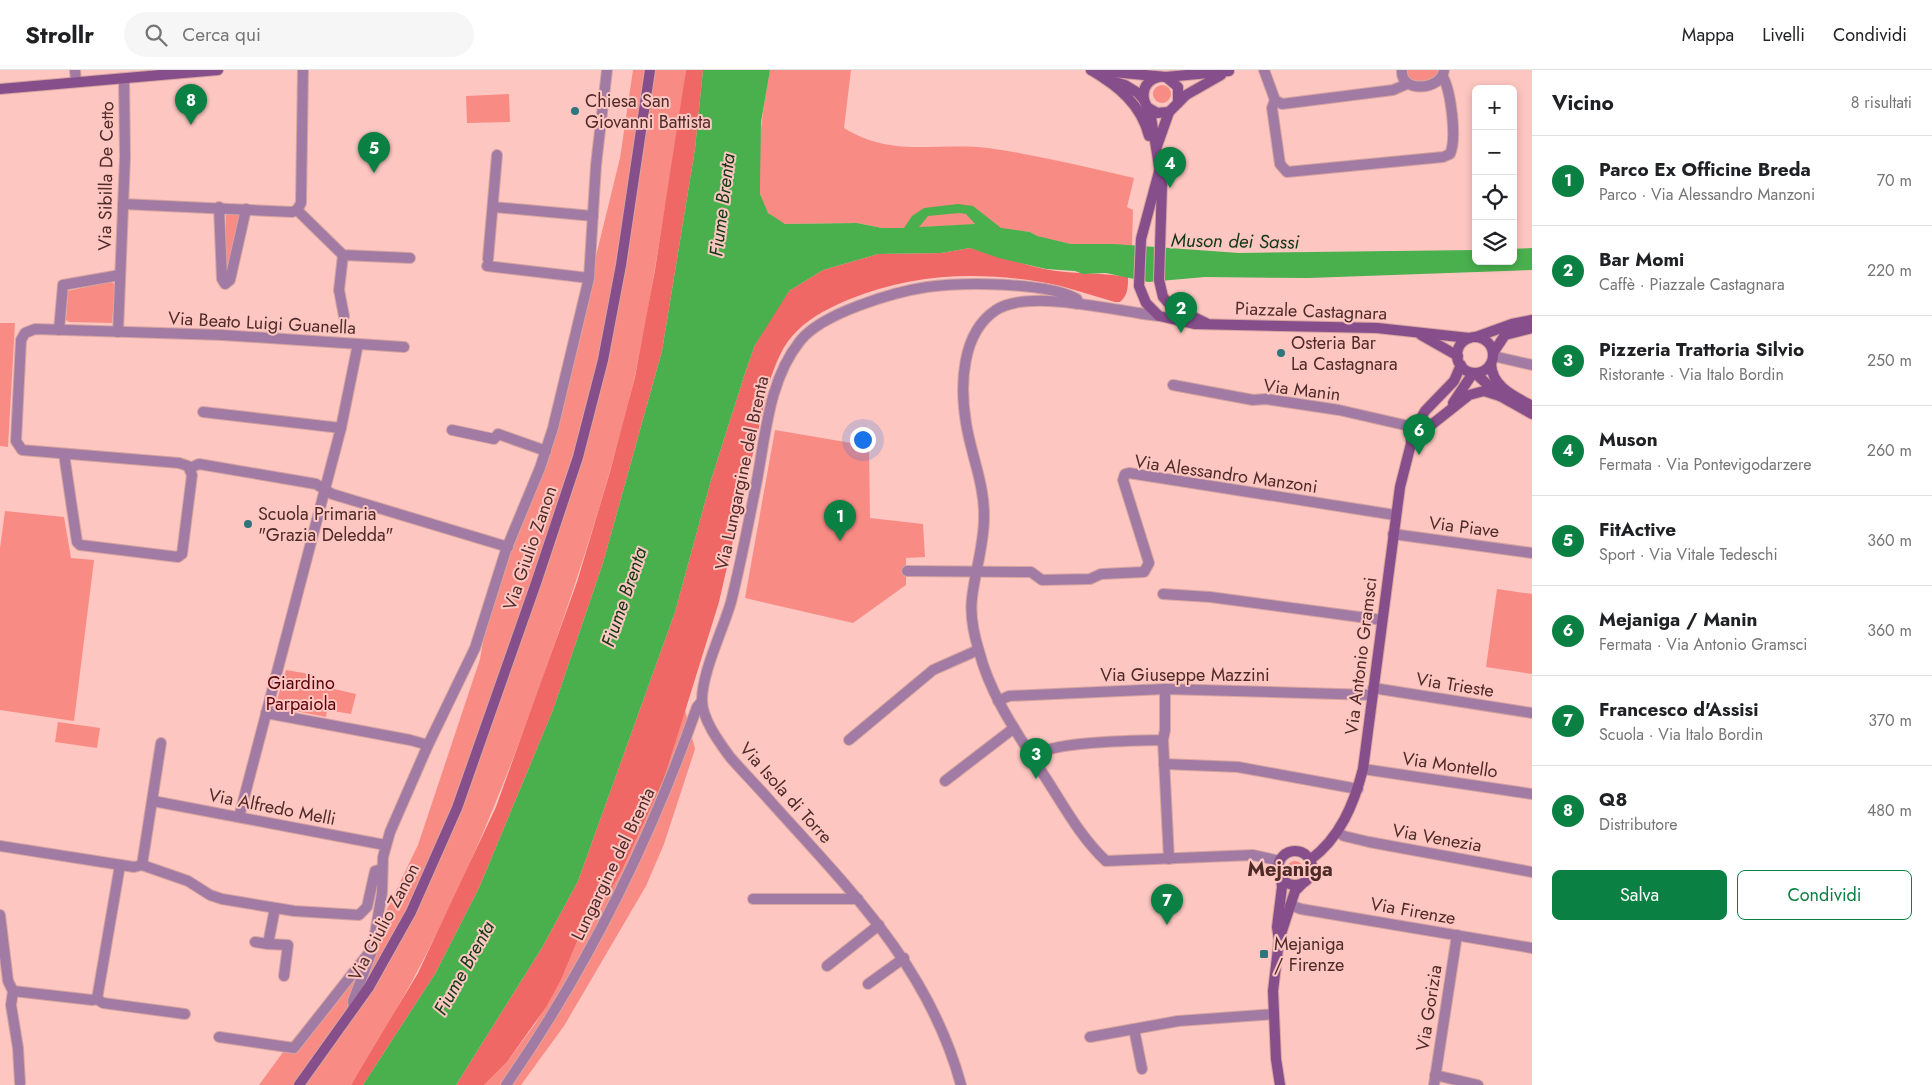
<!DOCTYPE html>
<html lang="it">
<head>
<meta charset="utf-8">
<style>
  :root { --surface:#fff; --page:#f6f6f6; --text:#202124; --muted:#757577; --line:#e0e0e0; --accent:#0b8043 }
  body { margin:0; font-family:Jost,sans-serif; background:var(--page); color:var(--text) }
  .controls { position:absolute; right:15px; top:15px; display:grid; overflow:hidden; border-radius:8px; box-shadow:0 2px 8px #0003 }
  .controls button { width:45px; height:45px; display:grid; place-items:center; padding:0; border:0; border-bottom:1px solid var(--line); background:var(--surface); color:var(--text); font:25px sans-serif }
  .you { position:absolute; left:862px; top:369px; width:18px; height:18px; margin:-12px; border:4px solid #fff; border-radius:50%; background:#1a73e8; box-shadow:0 0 0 8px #1a73e833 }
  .badge { display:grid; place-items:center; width:32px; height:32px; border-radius:50%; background:var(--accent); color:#fff; font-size:16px; font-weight:700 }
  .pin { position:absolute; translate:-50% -41px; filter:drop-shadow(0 1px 2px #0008) }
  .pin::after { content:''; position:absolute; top:26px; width:18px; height:15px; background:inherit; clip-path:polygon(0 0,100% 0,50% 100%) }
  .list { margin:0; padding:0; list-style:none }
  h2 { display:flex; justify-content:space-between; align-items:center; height:65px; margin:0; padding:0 20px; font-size:21px }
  h2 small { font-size:16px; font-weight:400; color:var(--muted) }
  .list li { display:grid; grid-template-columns:32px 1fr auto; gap:15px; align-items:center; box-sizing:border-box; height:90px; padding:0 20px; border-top:1px solid var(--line) }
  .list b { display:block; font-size:19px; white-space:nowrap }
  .list p { margin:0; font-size:16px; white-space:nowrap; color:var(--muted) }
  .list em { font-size:16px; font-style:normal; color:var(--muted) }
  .actions { display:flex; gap:10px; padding:15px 20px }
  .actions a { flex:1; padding:11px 0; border:1px solid var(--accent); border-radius:8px; text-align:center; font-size:18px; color:var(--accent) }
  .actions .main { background:var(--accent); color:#fff }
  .icon { flex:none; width:28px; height:28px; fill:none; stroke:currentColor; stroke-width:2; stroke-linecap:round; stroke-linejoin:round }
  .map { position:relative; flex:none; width:1532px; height:1015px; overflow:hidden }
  header { display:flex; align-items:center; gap:30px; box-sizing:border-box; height:70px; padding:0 25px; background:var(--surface); border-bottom:1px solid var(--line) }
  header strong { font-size:24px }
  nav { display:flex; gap:28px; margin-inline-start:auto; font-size:18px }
  .search { width:350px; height:45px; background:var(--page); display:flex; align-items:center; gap:12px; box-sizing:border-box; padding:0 18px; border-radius:28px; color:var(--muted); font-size:19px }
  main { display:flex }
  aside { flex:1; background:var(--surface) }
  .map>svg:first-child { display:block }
  .green { fill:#f98b85 }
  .forest { fill:#ef6865 }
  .water { fill:#49b04d; fill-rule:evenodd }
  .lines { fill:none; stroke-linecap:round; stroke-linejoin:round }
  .street-casing { stroke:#d6a49f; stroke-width:12 }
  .secondary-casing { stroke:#d6a49f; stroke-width:12 }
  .street { stroke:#a17ba4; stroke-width:10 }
  .secondary { stroke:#864e8b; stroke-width:10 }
  .poi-dot { fill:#2d767d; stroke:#fdc6c1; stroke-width:2 }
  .labels { text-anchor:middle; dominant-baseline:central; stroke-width:4; stroke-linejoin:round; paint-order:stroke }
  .poi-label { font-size:18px; fill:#4e2a28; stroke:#fdc6c1; text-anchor:start }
  .street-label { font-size:18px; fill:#4e2a28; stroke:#fdc6c1 }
  .park-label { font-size:18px; fill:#59000a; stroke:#fdc6c1 }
  .water-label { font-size:19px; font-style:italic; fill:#103812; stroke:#fdc6c1 }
  .quarter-label { font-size:20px; font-weight:bold; fill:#4e2a28; stroke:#fdc6c1 }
</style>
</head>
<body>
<header>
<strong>Strollr</strong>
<div class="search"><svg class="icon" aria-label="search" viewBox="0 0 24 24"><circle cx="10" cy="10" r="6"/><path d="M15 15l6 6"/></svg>Cerca qui</div>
<nav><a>Mappa</a><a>Livelli</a><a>Condividi</a></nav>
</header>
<main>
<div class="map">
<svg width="1532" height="1015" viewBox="0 0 1532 1015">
  <rect width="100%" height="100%" fill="#fdc6c1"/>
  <!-- green -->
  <g class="green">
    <path d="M633 0H686C680 50 671 100 663 150 654 203 646 257 634 310 610 411 577 511 542 610 491 754 434 886 351 1015H259L289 974 343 911 369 876 418 775 480 589 484 566 520 449 548 382 620 88Z"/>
    <path d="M770 0H851L844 58C892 88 935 72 988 78 1037 85 1086 97 1134 108L1127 137 1133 140 1132 177 1071 174 1037 167 1030 162 961 155 904 158H882L857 153 785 154C775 150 767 144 763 134 752 108 764 29 770 0Z"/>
    <path d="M1406 0H1440L1438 6C1428 11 1419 14 1408 9Z"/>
    <circle cx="1162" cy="24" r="9"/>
    <polygon points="509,24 510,52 467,53 466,26"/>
    <polygon points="226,145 240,145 230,193 226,193"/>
    <polygon points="111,211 115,215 112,253 69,252 66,250 68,221"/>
    <polygon points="0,253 15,253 8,377 0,376"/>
    <polygon points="775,360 869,376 870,448 923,454 925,487 906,488 906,515 853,553 745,528"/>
    <polygon points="5,441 64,447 71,488 94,490 74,651 0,640 0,478"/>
    <polygon points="1497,519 1532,524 1532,604 1486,597"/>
    <polygon points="286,600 315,605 315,609 331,612 330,618 356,624 351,644 327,640 326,647 275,637"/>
    <polygon points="685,640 695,679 664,774 646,816 564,956 521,1015 484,1015 507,992 535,954 561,910 584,855 622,800 664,709"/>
    <polygon points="58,652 100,658 97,678 55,672"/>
    <circle cx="1295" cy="799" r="8"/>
  </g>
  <!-- forest -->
  <g class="forest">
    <polygon points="686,0 703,0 695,79 662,281 603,493 553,640 479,818 435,904 363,1015 351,1015 418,903 496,737 577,512 610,402 635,307 655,200"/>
    <path d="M970 178C995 185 1019 193 1044 199 1072 205 1100 202 1128 207 1128 217 1128 225 1120 232H1115C1090 225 1066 216 1041 212 976 201 911 204 850 229 831 237 812 246 798 260 782 275 776 293 769 313L719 532 664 709 622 800 607 826 584 855 561 910 546 937 507 992 484 1015H456L543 876 578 811 675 542 711 410 746 300 755 275 768 252 789 221 823 200 878 184 941 183Z"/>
  </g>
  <!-- water -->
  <path class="water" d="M703 0H770L761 52 760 114V124L768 143 785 154 857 153 882 158H904L912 146 924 138 958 134 973 136 1001 158 1030 162 1037 166 1071 174H1114L1239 183 1476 180V191H1513V179L1532 178V200L1308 208 1205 207 1148 212 1106 203 1083 204 1075 201 1046 199 999 188 970 178 941 183 878 184 823 200 789 221 755 275 746 300 711 410 675 542 578 811 543 876 456 1015H363L435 904 479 818 553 640 603 493 662 281 695 79ZM959 143 966 144 975 154 919 157 928 146Z"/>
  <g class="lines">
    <!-- street casing -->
    <g class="street-casing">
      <g id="street">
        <polyline points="75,0 76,12"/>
        <polyline points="1264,0 1275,30 1282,34 1393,20 1407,14"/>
        <path d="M1402 0C1400 24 1442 20 1444 0"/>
        <path d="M1275 30 1272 38 1280 94 1287 102 1443 87 1450 84C1457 69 1451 22 1443 7"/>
        <polyline points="123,134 292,142 297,140"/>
        <polyline points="219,137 222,209 225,214 230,210 246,139"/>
        <polyline points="493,137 593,146"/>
        <polyline points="297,140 301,133 303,0"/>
        <polyline points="297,140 343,185 410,188"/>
        <polyline points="343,185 339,220 344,246"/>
        <polyline points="488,189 497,85"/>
        <polyline points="487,196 589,208"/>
        <path d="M1159 246C1119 242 1030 218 996 240 961 263 960 316 966 353 971 385 985 415 984 448 984 475 975 501 972 528 970 544 974 565 979 581 991 628 1020 667 1045 707 1064 736 1081 768 1106 791L1253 785 1280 791"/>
        <polyline points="59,260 63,215 120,205"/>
        <polyline points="118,262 125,87 124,9"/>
        <polyline points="1493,286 1532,295"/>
        <polyline points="1173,315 1253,330 1266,329 1339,340 1422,359"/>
        <polyline points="203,342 341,358"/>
        <polyline points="452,360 494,369 498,364 546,381"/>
        <polyline points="64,384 77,472 80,475 178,487 182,484 192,405 188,396 179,393 22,380 16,371 21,270 25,263 35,259 222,265 404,277"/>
        <polyline points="190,398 199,394 316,414 332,424 508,477"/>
        <polyline points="1393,464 1532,483"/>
        <polyline points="907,501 1031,502 1042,510 1090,509 1101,504 1144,502 1149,493 1123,410 1125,404 1129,403 1395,445"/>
        <polyline points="1163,524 1210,527 1382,550"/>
        <polyline points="1373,618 1532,643"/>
        <polyline points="1165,619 1165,660 1163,670 1169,789"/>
        <polyline points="998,631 1009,626 1165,619 1372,625"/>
        <polyline points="266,643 410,670 428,675"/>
        <polyline points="849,670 933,600 978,580"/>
        <path d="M1033 686C1054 671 1134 671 1163 670"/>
        <polyline points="1164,694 1238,697 1358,719"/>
        <polyline points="1363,699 1532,724"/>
        <polyline points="945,711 1014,658"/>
        <polyline points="153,731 385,775"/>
        <polyline points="239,747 341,358 358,274"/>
        <polyline points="1337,762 1344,766 1369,772 1532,802"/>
        <polyline points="0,776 134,797 142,795"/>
        <polyline points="142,795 188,811 210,825 222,829 294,841 359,845 367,837 375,801 382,799"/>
        <polyline points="142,795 161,673"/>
        <polyline points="753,829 858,829"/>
        <polyline points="1290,835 1301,839 1532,878"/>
        <polyline points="0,845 8,911 13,921 11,935 18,978 20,1013"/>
        <polyline points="255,872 268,874 275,838"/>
        <polyline points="268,874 288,875 284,906"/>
        <polyline points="827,896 879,855"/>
        <polyline points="868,914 904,888"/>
        <polyline points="13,921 92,930 97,929 120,795"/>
        <polyline points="97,929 103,933 185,944"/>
        <polyline points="354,938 353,931 372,881 382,823 383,787 390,762 428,675 475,578 506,480 540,398 553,358 589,208 596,95 607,0"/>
        <polyline points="1134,959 1142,999"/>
        <polyline points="219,967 294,978 368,884"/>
        <polyline points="1090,967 1178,951 1274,944"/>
        <polyline points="1435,1005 1478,1015"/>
        <path d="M506 1015C587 898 650 771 697 637L702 631"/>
        <path d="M961 1015C929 897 850 820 771 732 758 717 743 702 730 687 719 672 702 649 702 630 702 602 723 560 731 532 741 492 749 451 757 410 766 362 769 310 800 271 822 243 894 222 927 217 963 212 1047 212 1077 229L1078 234"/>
        <polyline points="1434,1015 1457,865"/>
      </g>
    </g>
    <!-- secondary casing -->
    <g class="secondary-casing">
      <g id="secondary">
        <path d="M1091 0C1118 16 1141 34 1149 66"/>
        <polyline points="1091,0 1166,7 1229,1"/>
        <polyline points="1166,7 1178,17 1178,33"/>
        <polyline points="1105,9 1125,15 1138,23 1144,30 1151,47 1162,114 1159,210 1163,227 1171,236 1206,253"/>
        <polyline points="0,19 218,0"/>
        <path d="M1144 30C1142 18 1147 10 1159 7"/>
        <polyline points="1147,37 1157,43 1169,42 1186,25 1221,5"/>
        <polyline points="1157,76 1169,42"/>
        <polyline points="1160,98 1141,169 1139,216 1146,233 1159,246 1194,254 1377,258 1469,268"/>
        <polyline points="1421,265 1458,286"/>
        <polyline points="1476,267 1512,254 1532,250"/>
        <circle cx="1475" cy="285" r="18"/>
        <polyline points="1493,283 1505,265 1532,258"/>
        <path d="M1491 294C1492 317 1514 326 1532 336"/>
        <polyline points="1475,303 1500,326 1532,344"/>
        <polyline points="1453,333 1473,303"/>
        <polyline points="1411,371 1469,325 1484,321 1500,326"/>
        <circle cx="1295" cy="798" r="17"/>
        <path d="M1310 790C1340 768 1354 734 1363 699L1400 417 1415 358 1425 341 1454 311 1461 295"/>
        <polyline points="1280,867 1295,821 1302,814"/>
        <polyline points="299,1015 369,917 411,842 457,738 536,513 578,387 603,290 621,195 650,0"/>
        <polyline points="1280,1015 1276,989 1273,921 1279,870 1277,857 1282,817 1281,808"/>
      </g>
    </g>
    <!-- street -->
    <use href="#street" class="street"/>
    <!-- secondary -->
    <use href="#secondary" class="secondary"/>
  </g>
  <!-- markers -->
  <g class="poi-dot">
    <circle cx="575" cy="41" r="5"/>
    <circle cx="1281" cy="283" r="5"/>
    <circle cx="248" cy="454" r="5"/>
    <rect x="1259" y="879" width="10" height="10" rx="2.5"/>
  </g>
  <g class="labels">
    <!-- poi labels -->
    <g class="poi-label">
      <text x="585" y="31">Chiesa San<tspan x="585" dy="21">Giovanni Battista</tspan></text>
      <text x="1291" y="273">Osteria Bar<tspan x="1291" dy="21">La Castagnara</tspan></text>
      <text x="258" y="444">Scuola Primaria<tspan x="258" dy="21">"Grazia Deledda"</tspan></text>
      <text x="1274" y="874">Mejaniga<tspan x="1274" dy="21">/ Firenze</tspan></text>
    </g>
    <!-- street labels -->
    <g class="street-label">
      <text transform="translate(106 106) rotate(-89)">Via Sibilla De Cetto</text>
      <text transform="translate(1311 241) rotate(2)">Piazzale Castagnara</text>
      <text transform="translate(262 253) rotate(3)">Via Beato Luigi Guanella</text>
      <text transform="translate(1302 320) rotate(7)">Via Manin</text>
      <text transform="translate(742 403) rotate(-78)">Via Lungargine del Brenta</text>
      <text transform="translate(1226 404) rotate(8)">Via Alessandro Manzoni</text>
      <text transform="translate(1464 457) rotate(7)">Via Piave</text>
      <text transform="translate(530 478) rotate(-71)">Via Giulio Zanon</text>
      <text transform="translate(1361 586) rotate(-83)">Via Antonio Gramsci</text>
      <text x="1185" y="605">Via Giuseppe Mazzini</text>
      <text transform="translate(1455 615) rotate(9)">Via Trieste</text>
      <text transform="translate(1450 695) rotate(8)">Via Montello</text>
      <text transform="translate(786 723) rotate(48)">Via Isola di Torre</text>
      <text transform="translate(272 737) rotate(11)">Via Alfredo Melli</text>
      <text transform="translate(1437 768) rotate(10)">Via Venezia</text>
      <text transform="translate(613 794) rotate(-64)">Lungargine del Brenta</text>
      <text transform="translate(1413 841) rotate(10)">Via Firenze</text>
      <text transform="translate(384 852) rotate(-62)">Via Giulio Zanon</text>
      <text transform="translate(1429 938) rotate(-81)">Via Gorizia</text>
    </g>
    <!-- park labels -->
    <g class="park-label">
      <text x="301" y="613">Giardino<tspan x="301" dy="21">Parpaiola</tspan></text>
    </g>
    <!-- water labels -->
    <g class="water-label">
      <text transform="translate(722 135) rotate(-83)">Fiume Brenta</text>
      <text transform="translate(1235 171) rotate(1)">Muson dei Sassi</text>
      <text transform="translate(624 527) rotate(-71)">Fiume Brenta</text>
      <text transform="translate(464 898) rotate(-61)">Fiume Brenta</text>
    </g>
    <!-- quarter labels -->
    <g class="quarter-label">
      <text x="1290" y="799">Mejaniga</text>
    </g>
  </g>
</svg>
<div class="controls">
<button>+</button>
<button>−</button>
<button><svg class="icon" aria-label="locate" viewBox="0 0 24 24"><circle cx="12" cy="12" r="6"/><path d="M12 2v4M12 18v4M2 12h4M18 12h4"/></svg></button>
<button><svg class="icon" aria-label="layers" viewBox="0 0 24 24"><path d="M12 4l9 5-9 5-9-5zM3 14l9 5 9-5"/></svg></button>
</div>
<div class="you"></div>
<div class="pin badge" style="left:840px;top:471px">1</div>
<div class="pin badge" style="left:1181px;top:263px">2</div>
<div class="pin badge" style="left:1036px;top:709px">3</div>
<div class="pin badge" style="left:1170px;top:118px">4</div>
<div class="pin badge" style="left:374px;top:103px">5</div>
<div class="pin badge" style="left:1419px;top:385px">6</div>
<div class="pin badge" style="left:1167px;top:855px">7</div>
<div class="pin badge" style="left:191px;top:55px">8</div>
</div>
<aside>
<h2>Vicino<small>8 risultati</small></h2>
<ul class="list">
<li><span class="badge">1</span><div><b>Parco Ex Officine Breda</b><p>Parco · Via Alessandro Manzoni</p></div><em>70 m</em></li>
<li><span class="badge">2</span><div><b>Bar Momi</b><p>Caffè · Piazzale Castagnara</p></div><em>220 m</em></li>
<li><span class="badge">3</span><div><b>Pizzeria Trattoria Silvio</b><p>Ristorante · Via Italo Bordin</p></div><em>250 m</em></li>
<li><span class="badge">4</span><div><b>Muson</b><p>Fermata · Via Pontevigodarzere</p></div><em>260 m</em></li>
<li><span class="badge">5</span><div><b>FitActive</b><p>Sport · Via Vitale Tedeschi</p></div><em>360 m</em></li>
<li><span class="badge">6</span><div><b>Mejaniga / Manin</b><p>Fermata · Via Antonio Gramsci</p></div><em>360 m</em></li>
<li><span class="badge">7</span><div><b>Francesco d'Assisi</b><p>Scuola · Via Italo Bordin</p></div><em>370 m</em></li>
<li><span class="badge">8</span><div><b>Q8</b><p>Distributore</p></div><em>480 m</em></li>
</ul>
<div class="actions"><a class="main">Salva</a><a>Condividi</a></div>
</aside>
</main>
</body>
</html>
